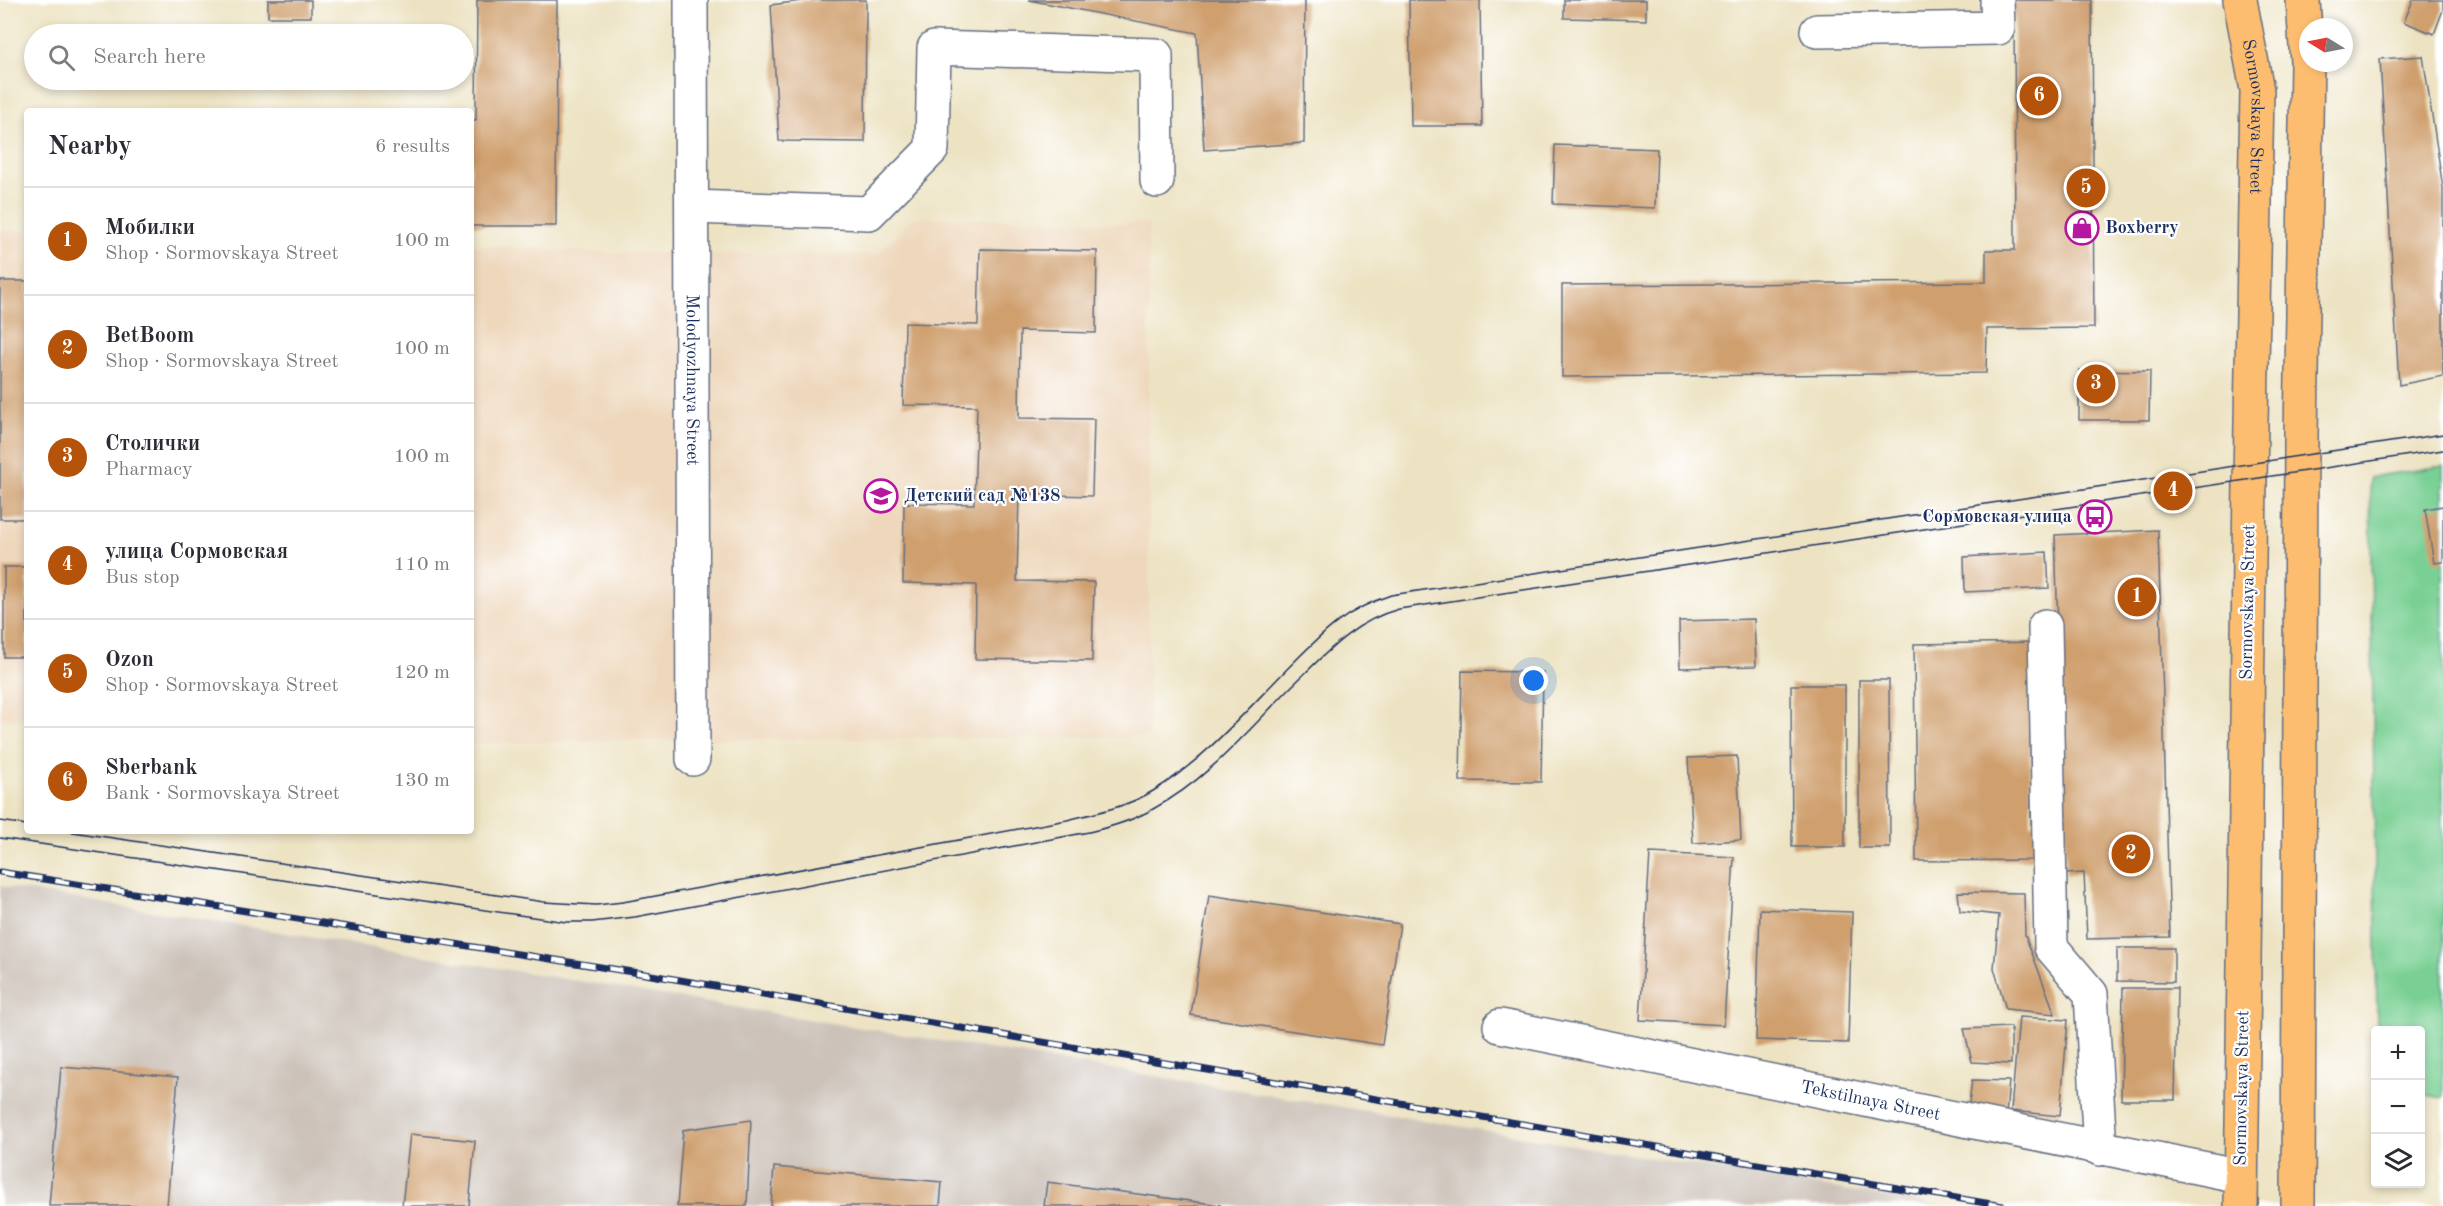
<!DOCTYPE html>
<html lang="en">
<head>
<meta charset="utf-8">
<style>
  :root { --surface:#fff; --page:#f7f7f7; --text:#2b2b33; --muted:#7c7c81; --line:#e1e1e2; --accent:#b45309 }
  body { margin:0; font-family:"Old Standard TT",serif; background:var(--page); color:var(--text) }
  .controls { position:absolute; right:18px; bottom:18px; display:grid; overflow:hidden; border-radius:6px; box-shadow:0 3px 9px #0003 }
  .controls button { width:54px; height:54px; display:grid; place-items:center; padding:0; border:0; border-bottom:2px solid var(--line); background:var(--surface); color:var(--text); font:30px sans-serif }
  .compass { position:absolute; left:2299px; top:18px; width:54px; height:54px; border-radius:50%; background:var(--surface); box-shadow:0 3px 9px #0003; rotate:280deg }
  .you { position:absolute; left:1534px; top:681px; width:21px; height:21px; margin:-15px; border:4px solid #fff; border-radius:50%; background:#1a73e8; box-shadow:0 0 0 9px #1a73e833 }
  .badge { display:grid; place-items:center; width:39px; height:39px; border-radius:50%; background:var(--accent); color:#fff; font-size:20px; font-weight:700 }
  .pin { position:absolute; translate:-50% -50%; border:3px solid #fff; box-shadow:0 2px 6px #0006 }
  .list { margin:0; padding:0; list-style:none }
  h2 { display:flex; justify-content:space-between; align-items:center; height:78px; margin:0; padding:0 24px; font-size:26px }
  h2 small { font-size:20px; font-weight:400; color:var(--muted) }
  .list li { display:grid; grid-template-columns:39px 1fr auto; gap:18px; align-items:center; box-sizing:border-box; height:108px; padding:0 24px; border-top:2px solid var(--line) }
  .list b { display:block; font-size:22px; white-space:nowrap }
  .list p { margin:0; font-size:20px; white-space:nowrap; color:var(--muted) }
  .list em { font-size:20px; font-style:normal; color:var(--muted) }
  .icon { flex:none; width:33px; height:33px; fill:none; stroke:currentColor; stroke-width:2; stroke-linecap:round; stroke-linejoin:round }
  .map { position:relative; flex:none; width:2443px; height:1206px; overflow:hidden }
  .search { position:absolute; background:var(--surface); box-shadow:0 3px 9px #0003; left:24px; top:24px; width:450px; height:66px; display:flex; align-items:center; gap:15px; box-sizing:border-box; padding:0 21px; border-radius:33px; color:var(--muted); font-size:22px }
  .panel { position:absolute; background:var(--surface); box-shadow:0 3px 9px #0003; left:24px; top:108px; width:450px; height:726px; border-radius:6px }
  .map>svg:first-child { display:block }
  .built { fill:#eed7bb }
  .industrial { fill:#ccc2b9 }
  .green { fill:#7ad094; stroke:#4a8079; stroke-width:1.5 }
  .building { fill:#cf9f6d }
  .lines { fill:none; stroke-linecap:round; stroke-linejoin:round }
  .minor-casing { stroke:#646e81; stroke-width:36 }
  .major-casing { stroke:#646e81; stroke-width:36 }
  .minor { stroke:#fff; stroke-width:33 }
  .major { stroke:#fcbd6f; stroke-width:33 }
  .tram { stroke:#1b2f5e; stroke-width:1.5 }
  .rail-casing { stroke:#1b2f5e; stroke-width:7 }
  .rail { stroke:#fff; stroke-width:4.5; stroke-dasharray:14; stroke-linecap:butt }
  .labels { text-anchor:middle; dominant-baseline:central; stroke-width:4.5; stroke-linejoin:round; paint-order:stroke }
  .street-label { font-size:18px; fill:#1b2f5e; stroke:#fff }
  .poi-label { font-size:18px; font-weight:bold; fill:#1b2f5e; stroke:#fff; text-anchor:start }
</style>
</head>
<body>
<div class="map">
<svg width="2443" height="1206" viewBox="0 0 2443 1206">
  <rect width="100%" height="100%" fill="#fff"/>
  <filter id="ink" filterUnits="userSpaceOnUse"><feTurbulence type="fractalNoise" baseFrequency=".0167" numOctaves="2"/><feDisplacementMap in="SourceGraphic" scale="12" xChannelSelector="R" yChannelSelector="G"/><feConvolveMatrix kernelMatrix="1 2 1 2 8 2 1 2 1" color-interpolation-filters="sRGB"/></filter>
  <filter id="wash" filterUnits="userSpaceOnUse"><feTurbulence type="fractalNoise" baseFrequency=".008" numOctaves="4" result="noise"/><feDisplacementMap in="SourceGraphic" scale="24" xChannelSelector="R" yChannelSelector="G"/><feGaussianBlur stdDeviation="1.35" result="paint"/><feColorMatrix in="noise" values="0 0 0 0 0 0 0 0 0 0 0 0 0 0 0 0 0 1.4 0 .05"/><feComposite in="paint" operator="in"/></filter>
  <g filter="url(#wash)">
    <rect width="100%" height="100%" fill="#ede3c3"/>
    <!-- built -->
    <g class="built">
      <polygon points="913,217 1149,224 1149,737 613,740 471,744 471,245 610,253 877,255"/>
      <polygon points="0,231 27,231 27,720 0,718"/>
    </g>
    <!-- industrial -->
    <polygon class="industrial" points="0,886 1943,1206 0,1206"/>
    <!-- green -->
    <polygon class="green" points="2443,466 2443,1098 2421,1094 2420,1030 2377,1030 2370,477"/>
    <g id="blocks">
      <!-- building -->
      <g class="building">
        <rect x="268" y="0" width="43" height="17"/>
        <polygon points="477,0 557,0 556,226 471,226 471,120 476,120"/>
        <polygon points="809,0 866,0 865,142 779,141 771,5"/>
        <polygon points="1029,0 1305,0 1304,143 1204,150 1197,33"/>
        <polygon points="1409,0 1480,0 1482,126 1411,126"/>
        <polygon points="1564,0 1646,0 1646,20 1564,18"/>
        <polygon points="2014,0 2092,0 2094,328 1987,329 1986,373 1562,377 1562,285 1986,282 1986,250 2015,250"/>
        <polygon points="2413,0 2443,0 2443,10 2434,34 2404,22"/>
        <polygon points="2423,56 2443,188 2443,376 2399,385 2380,59"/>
        <polygon points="1555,145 1657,149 1655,208 1553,204"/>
        <polygon points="980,249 1097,251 1096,333 1020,331 1019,418 1094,419 1092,496 1019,494 1017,581 1094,582 1092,661 975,659 976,585 903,583 904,503 974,504 977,406 903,405 905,323 978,325"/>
        <rect x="0" y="281" width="27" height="238"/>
        <polygon points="2079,370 2150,371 2149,420 2079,420"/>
        <polygon points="2443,506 2443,562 2434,563 2425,509"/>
        <polygon points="2158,530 2170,937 2087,939 2084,873 2066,874 2055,535"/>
        <polygon points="2047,552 2049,588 1965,592 1964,557"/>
        <rect x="4" y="567" width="23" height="90"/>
        <polygon points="1754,619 1756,666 1680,668 1679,621"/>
        <polygon points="2038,642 2039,706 2030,706 2031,824 2038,824 2039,860 1916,861 1914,644"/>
        <polygon points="1462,671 1543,672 1541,782 1460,781"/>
        <polygon points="1859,680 1889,680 1890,848 1859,848"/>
        <polygon points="1791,685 1845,685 1845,847 1792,847"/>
        <polygon points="1737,756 1741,840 1693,843 1688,758"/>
        <polygon points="1650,853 1734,857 1724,1025 1640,1020"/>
        <polygon points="1958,892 2024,893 2025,935 2055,1014 2006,1009 1994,968 1999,915 1960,911"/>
        <polygon points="1209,895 1400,924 1382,1045 1191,1015"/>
        <polygon points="1760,909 1852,912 1848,1043 1756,1040"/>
        <polygon points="2117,948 2174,948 2174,982 2117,981"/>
        <polygon points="2123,988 2177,988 2175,1100 2121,1100"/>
        <polygon points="2019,1017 2068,1020 2060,1116 2011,1111"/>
        <polygon points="2011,1027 2011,1064 1972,1062 1964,1029"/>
        <polygon points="61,1067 178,1077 167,1206 49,1206"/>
        <polygon points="1972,1080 2009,1081 2006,1115 1968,1111"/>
        <polygon points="751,1120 747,1206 677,1206 683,1130"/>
        <polygon points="410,1134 475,1141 469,1206 402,1206"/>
        <polygon points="774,1167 942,1182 940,1206 771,1206"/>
        <polygon points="1047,1182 1220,1205 1220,1206 1044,1206"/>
      </g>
    </g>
  </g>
  <g filter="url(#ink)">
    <use href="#blocks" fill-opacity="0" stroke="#646e81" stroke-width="1.5"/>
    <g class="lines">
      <!-- minor casing -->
      <g class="minor-casing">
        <g id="minor">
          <path id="s1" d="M691 0 693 759"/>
          <polyline points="1817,31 1998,28 1997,0"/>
          <polyline points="692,207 869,213 932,149 934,48 1156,55 1157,181"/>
          <polyline points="2045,626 2051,947 2091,994 2100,1149"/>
          <path id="s2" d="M1500 1026 2241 1176"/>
        </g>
      </g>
      <!-- major casing -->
      <g class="major-casing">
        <g id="major">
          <path id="s3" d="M2240 0 2257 90 2250 480 2241 1206"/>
          <polyline points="2298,1206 2301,437 2307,62 2303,0"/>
        </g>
      </g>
      <!-- minor -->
      <use href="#minor" class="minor"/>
      <!-- major -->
      <use href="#major" class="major"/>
      <!-- tram -->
      <g class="tram">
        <polyline points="0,821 27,825"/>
        <path d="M66 831 544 902 596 905 623 902 1067 820C1096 813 1127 807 1153 791 1205 760 1249 707 1291 665 1324 632 1345 610 1391 595L2443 434"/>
        <path d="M0 838 566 922H592L635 917 1089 832C1111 827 1134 820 1153 809 1208 780 1250 728 1293 685 1326 653 1354 621 1399 609L2443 450"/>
      </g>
      <!-- rail casing -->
      <g class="rail-casing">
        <polyline id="rail" points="0,872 645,974 2003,1206"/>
      </g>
      <!-- rail -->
      <use href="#rail" class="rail"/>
    </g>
  </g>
  <!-- icons -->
  <defs>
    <g id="shop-ring" transform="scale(1.725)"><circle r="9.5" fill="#fff" stroke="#b5179e" stroke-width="1.5"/><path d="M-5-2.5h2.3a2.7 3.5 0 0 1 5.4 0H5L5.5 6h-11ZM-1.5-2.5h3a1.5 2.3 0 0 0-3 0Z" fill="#b5179e"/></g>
    <g id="school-ring" transform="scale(1.725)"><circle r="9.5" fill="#fff" stroke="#b5179e" stroke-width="1.5"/><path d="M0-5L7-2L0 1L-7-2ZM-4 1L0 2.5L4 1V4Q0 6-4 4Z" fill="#b5179e"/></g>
    <g id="bus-ring" transform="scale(1.725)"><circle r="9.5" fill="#fff" stroke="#b5179e" stroke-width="1.5"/><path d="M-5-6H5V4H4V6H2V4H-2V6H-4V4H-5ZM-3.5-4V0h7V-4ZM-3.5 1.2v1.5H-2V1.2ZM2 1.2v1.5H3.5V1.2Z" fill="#b5179e"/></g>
  </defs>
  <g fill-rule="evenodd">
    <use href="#shop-ring" x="2082" y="228"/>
    <use href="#school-ring" x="881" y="496"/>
    <use href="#bus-ring" x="2095" y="517"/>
  </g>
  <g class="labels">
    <!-- street labels -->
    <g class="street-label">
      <text stroke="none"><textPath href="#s3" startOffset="118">Sormovskaya Street</textPath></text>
      <text stroke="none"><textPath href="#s1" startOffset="380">Molodyozhnaya Street</textPath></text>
      <text transform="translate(2248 602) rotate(-89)">Sormovskaya Street</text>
      <text transform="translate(2242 1088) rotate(-89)">Sormovskaya Street</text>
      <text stroke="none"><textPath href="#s2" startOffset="378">Tekstilnaya Street</textPath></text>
    </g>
    <!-- poi labels -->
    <g class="poi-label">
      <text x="2105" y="228">Boxberry</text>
      <text x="904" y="496">Детский сад №138</text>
      <text x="2072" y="517" text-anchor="end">Сормовская улица</text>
    </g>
  </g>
</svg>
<div class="controls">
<button>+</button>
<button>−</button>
<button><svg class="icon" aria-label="layers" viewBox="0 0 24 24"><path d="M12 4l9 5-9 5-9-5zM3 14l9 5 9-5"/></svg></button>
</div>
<svg class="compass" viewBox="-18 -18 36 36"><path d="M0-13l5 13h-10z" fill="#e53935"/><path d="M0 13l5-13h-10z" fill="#7c7c81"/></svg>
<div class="you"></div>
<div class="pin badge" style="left:2137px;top:597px">1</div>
<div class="pin badge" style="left:2131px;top:854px">2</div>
<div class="pin badge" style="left:2096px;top:384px">3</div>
<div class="pin badge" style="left:2173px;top:491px">4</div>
<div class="pin badge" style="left:2086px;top:188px">5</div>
<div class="pin badge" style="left:2039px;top:96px">6</div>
<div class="search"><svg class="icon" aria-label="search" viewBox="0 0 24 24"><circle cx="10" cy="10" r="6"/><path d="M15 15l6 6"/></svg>Search here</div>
<section class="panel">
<h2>Nearby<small>6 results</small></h2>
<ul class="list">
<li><span class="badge">1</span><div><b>Мобилки</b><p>Shop · Sormovskaya Street</p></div><em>100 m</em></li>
<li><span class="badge">2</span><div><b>BetBoom</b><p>Shop · Sormovskaya Street</p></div><em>100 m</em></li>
<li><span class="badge">3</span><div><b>Столички</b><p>Pharmacy</p></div><em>100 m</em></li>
<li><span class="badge">4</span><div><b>улица Сормовская</b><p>Bus stop</p></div><em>110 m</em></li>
<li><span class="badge">5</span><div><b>Ozon</b><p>Shop · Sormovskaya Street</p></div><em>120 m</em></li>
<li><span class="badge">6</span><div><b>Sberbank</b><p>Bank · Sormovskaya Street</p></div><em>130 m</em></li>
</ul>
</section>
</div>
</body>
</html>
